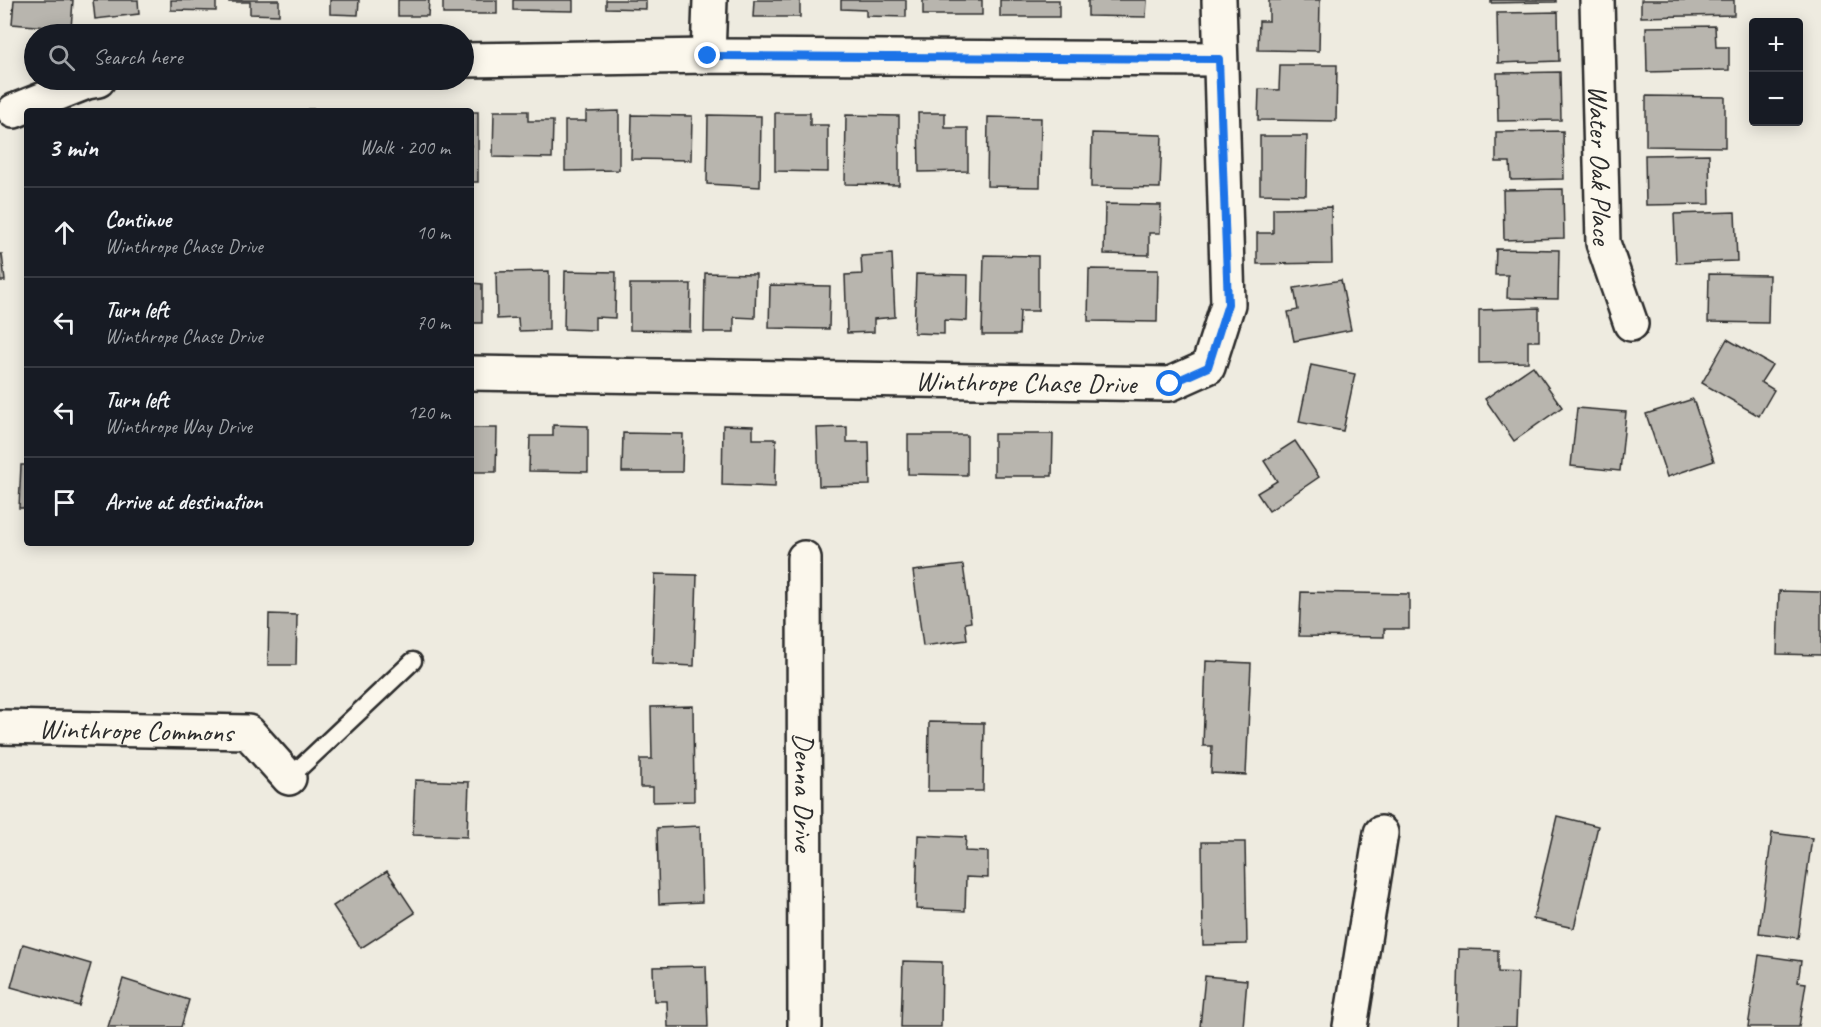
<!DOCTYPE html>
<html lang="en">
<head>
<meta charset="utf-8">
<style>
  :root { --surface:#171b24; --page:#242831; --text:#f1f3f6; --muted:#9ea1a6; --line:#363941 }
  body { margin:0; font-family:Caveat,sans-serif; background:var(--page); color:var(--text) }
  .controls { position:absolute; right:18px; top:18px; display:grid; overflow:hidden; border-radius:6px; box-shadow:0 3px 15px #0003 }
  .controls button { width:54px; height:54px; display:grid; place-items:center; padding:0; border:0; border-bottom:2px solid var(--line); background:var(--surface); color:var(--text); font:30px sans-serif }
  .stop { position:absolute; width:18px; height:18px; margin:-14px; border:4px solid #1a73e8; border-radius:50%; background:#fff }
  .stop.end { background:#1a73e8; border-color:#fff; box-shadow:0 2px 6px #0008 }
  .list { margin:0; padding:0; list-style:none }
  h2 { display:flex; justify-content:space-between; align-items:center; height:78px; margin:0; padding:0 24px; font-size:26px }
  h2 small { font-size:20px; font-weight:400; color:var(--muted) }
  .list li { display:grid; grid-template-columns:39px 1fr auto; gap:18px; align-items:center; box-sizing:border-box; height:90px; padding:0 24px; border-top:2px solid var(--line) }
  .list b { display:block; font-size:22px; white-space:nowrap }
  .list p { margin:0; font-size:20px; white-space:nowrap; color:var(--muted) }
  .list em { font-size:20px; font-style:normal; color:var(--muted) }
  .icon { flex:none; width:33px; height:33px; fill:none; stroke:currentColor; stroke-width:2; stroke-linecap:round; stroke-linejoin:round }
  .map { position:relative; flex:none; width:1821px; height:1027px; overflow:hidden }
  .search { position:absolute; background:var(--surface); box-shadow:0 3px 15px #0003; left:24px; top:24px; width:450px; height:66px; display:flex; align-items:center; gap:15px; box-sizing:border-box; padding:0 21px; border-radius:33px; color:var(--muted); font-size:22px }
  .panel { position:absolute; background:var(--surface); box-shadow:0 3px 15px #0003; left:24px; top:108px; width:450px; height:438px; border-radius:6px }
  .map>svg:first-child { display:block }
  .building { fill:#b8b5ae; stroke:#2b2b2b; stroke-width:1.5 }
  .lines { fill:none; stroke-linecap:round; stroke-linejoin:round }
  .service-casing { stroke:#2b2b2b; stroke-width:21 }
  .minor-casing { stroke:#2b2b2b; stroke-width:38 }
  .service { stroke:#fbf7ec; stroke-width:16 }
  .minor { stroke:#fbf7ec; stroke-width:33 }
  .route { stroke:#1a73e8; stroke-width:8 }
  .labels { text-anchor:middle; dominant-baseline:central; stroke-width:6; stroke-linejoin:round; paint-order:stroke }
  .street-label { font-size:28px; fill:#2b2b2b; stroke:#fbf7ec }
</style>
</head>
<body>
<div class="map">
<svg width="1821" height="1027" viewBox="0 0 1821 1027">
  <rect width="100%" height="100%" fill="#eeebe0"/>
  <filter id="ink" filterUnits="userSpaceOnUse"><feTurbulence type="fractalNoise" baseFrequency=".0167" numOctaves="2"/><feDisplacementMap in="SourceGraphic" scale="12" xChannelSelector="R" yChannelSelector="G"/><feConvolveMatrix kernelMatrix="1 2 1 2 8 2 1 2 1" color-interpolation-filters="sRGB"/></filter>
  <g filter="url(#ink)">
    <!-- building -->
    <g class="building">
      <polygon points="14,0 73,0 71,29 12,24"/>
      <polygon points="93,0 138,0 139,14 95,19"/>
      <polygon points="171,0 216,0 216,11 171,10"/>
      <polygon points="229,0 279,0 279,15 250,14 250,2 229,2"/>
      <polygon points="330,0 359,0 358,15 330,14"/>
      <polygon points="398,0 429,0 428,16 398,16"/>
      <rect x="443" y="0" width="54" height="14"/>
      <polygon points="513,0 573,0 573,11 513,10"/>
      <polygon points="606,0 646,0 646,9 606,8"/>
      <polygon points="754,0 800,0 800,17 753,17"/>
      <polygon points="841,0 906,0 906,17 866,16 866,10 841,9"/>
      <rect x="923" y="0" width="59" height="15"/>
      <rect x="1000" y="0" width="59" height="17"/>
      <polygon points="1088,0 1147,0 1146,17 1088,16"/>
      <polygon points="1269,0 1320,0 1319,51 1258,50 1259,21 1269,21"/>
      <polygon points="1491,0 1556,0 1556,2 1491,3"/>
      <polygon points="1641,0 1734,0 1734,15 1641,17"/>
      <polygon points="1558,12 1559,61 1498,63 1497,13"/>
      <polygon points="1715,26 1716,47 1729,47 1729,70 1647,72 1646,27"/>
      <polygon points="1280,65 1337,65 1336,121 1258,120 1259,89 1279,90"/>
      <polygon points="1560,72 1561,120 1498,121 1497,73"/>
      <polygon points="1646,96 1725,97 1725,147 1646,146"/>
      <rect x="308" y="109" width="29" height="2"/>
      <polygon points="494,111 528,111 528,121 553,121 552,158 493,157"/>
      <polygon points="619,111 619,170 565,171 565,121 586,121 586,112"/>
      <rect x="471" y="112" width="7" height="70"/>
      <polygon points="775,113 810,113 810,125 828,125 828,172 775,171"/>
      <polygon points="918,113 945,113 945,128 968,128 968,171 919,172"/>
      <polygon points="632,115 692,116 691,160 631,159"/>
      <polygon points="708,115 761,116 760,187 707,184"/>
      <polygon points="846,115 899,116 899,185 845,184"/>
      <polygon points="988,117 1041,118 1040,187 987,186"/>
      <polygon points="1563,131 1564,179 1511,180 1510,162 1496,162 1496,132"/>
      <polygon points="1092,133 1162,135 1160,188 1091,187"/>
      <polygon points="1260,136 1307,136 1306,195 1260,194"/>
      <polygon points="1709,154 1710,204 1646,205 1645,155"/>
      <polygon points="1563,189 1564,238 1504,240 1503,190"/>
      <polygon points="1105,204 1161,205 1160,233 1149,233 1149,255 1104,254"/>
      <polygon points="1331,207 1332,263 1257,264 1257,233 1273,233 1273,208"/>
      <polygon points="1735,212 1737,261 1676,263 1674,214"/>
      <polygon points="1496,249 1559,250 1558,299 1507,298 1508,275 1495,275"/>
      <polygon points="0,254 2,254 5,281 0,281"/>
      <polygon points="892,254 895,317 874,319 874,332 847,333 845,275 862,274 861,256"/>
      <polygon points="984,255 1038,256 1038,311 1020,311 1019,335 982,335"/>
      <polygon points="1089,269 1158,270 1157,322 1088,321"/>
      <polygon points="549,271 549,330 519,331 518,318 497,319 496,272"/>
      <polygon points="565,271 616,272 615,318 595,317 595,330 564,329"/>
      <polygon points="705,273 756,274 755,318 734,317 734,332 704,332"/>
      <polygon points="916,274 968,275 967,321 944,320 944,334 914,333"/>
      <polygon points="1709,274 1769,275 1768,323 1708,322"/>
      <polygon points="1341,280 1351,330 1294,341 1288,312 1298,310 1294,288"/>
      <polygon points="471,283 482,284 482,323 471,323"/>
      <polygon points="630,284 691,284 690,331 630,330"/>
      <polygon points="770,285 830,286 829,329 769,328"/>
      <polygon points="1539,308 1539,341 1528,341 1528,362 1479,363 1479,310"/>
      <polygon points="1727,339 1772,365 1761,382 1774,390 1759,416 1702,383"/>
      <polygon points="1311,365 1355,374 1343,431 1299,422"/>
      <polygon points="1533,366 1562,407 1514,441 1485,399"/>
      <polygon points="1693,399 1714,461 1667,477 1646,414"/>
      <polygon points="1577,408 1626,412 1620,471 1571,466"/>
      <polygon points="553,425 588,426 588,472 529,471 530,436 553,436"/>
      <polygon points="723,425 753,426 753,439 776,439 775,487 722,485"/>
      <polygon points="847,427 847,442 869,442 870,485 819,486 817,428"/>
      <polygon points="471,428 497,428 496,472 471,472"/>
      <polygon points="623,433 683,434 682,472 622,472"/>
      <polygon points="994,434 1053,434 1052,476 994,476"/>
      <polygon points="908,435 967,435 967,475 908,474"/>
      <polygon points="1295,441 1319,477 1269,511 1257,493 1277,481 1264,461"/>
      <polygon points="21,465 27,465 27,508 19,508"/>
      <polygon points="963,565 971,622 965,623 967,640 923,646 913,571"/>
      <polygon points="655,574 697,575 694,666 652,664"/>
      <polygon points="1779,591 1821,592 1821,655 1777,654"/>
      <polygon points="1301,592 1409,594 1409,629 1384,629 1384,637 1299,636"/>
      <polygon points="269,614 297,615 296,665 268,665"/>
      <polygon points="1206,661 1251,663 1246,775 1211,773 1212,746 1203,746"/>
      <polygon points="693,706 694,801 653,802 653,787 640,787 640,759 652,759 651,707"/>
      <polygon points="929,722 984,723 983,791 928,791"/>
      <polygon points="415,780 469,782 467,837 413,835"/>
      <polygon points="1557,816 1598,826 1574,928 1533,919"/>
      <polygon points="700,826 702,902 659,904 657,828"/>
      <polygon points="1772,833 1812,838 1798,938 1759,933"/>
      <polygon points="918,835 966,837 965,851 988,852 988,878 966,877 965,911 916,909"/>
      <polygon points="1202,842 1245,842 1247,944 1203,945"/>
      <polygon points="387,871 415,913 361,948 333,906"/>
      <polygon points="23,944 91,964 79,1006 11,987"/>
      <polygon points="1459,949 1498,950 1498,972 1518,973 1516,1027 1457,1027"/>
      <polygon points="1759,955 1801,961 1798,982 1806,983 1799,1027 1748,1027"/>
      <polygon points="903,961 942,962 941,1027 901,1027"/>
      <polygon points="706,966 708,1027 668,1027 667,1001 654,1001 653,967"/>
      <polygon points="1205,976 1247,980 1243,1027 1200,1027"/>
      <polygon points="123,979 189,1000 181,1027 108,1027"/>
    </g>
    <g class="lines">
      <!-- service casing -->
      <g class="service-casing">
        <polyline id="service" points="289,778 413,661"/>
      </g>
      <!-- minor casing -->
      <g class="minor-casing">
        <g id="minor">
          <path id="s1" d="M1597 0 1603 243 1631 324"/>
          <polyline points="708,56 710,0"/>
          <polyline points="464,60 708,56 1219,59"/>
          <polyline points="14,111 87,82 98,80"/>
          <path id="s2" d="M471 373 1170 384 1208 367 1228 304 1219 0"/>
          <path id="s3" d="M804 558 805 1027"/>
          <path id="s4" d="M0 727 248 732 289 778"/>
          <polyline points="1350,1027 1381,833"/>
        </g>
      </g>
      <!-- service -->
      <use href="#service" class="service"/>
      <!-- minor -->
      <use href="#minor" class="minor"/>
    </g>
  </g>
  <g class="lines" filter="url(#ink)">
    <!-- route -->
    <polyline class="route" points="708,56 1219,59 1228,304 1208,367 1170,384"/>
  </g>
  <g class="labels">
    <!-- street labels -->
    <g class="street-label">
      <text stroke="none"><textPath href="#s1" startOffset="165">Water Oak Place</textPath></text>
      <text stroke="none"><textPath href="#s2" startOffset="555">Winthrope Chase Drive</textPath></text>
      <text stroke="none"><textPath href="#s4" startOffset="136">Winthrope Commons</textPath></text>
      <text stroke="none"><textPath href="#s3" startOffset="234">Denna Drive</textPath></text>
    </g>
  </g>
</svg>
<div class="controls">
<button>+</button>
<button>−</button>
</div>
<div class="stop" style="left:1170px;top:384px"></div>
<div class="stop end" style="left:708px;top:56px"></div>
<div class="search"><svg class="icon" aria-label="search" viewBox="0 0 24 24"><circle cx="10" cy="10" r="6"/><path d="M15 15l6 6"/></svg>Search here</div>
<section class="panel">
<h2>3 min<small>Walk · 200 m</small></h2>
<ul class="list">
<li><svg class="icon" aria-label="ahead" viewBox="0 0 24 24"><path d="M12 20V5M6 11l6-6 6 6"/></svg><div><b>Continue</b><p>Winthrope Chase Drive</p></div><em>10 m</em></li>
<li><svg class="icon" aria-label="left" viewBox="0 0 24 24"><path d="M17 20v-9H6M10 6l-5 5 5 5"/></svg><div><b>Turn left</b><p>Winthrope Chase Drive</p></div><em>70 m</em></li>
<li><svg class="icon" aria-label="left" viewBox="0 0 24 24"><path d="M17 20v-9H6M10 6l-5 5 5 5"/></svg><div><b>Turn left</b><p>Winthrope Way Drive</p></div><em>120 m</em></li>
<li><svg class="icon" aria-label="arrive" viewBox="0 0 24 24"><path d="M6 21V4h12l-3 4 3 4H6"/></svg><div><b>Arrive at destination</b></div></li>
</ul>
</section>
</div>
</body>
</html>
